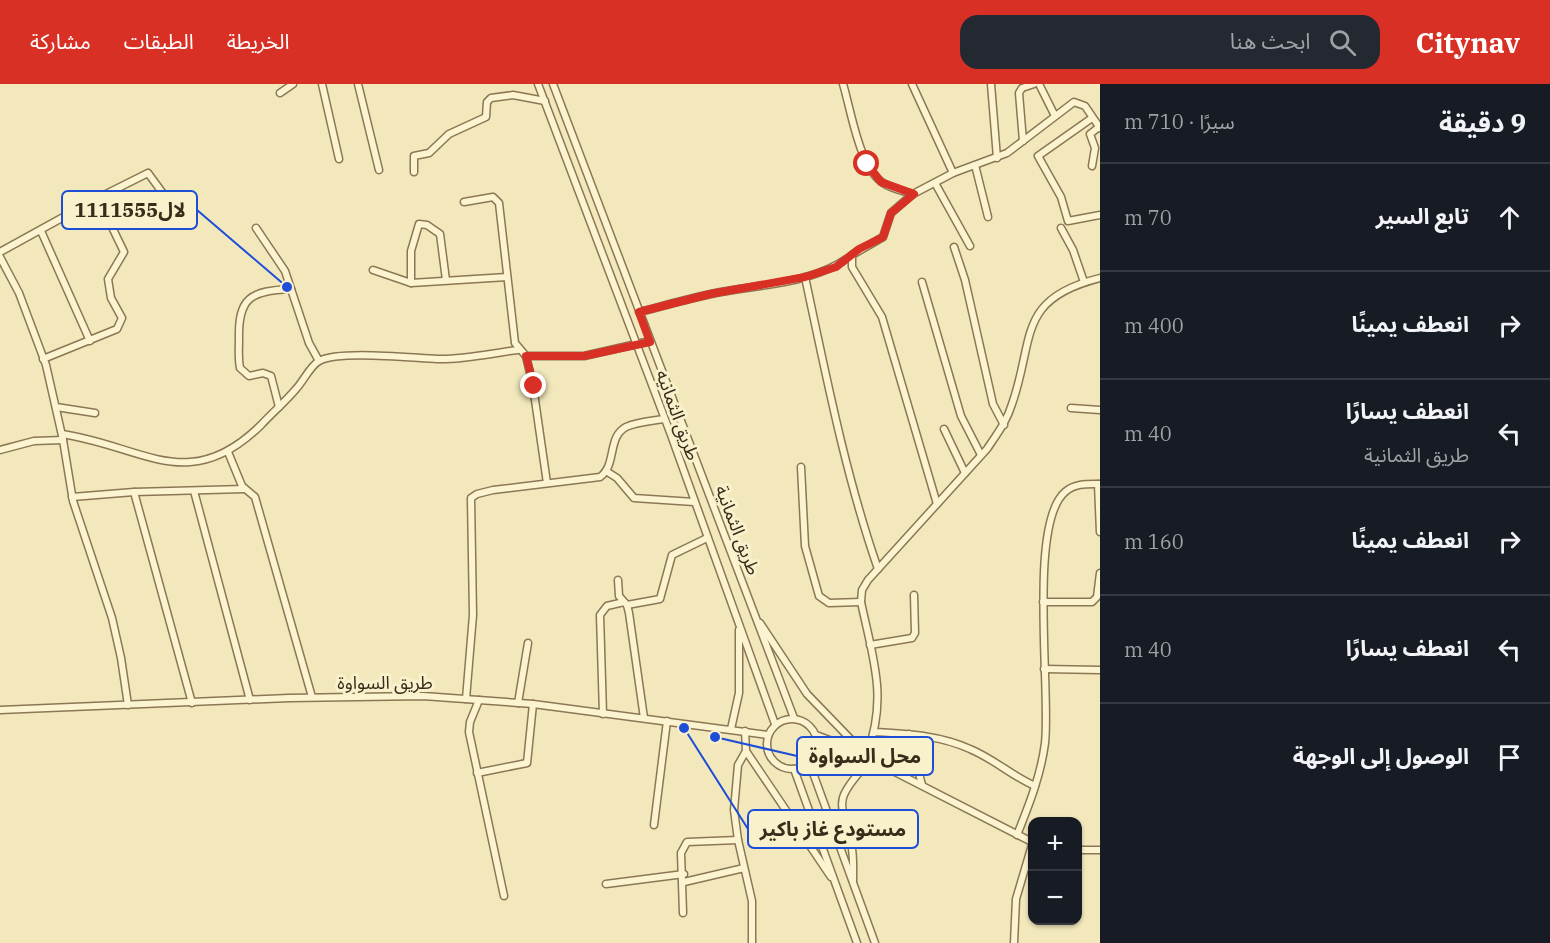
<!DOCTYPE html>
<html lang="ar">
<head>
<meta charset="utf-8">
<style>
  :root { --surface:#171b24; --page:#242831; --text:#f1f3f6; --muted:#9ea1a6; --line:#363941; --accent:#d93025 }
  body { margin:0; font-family:"IBM Plex Serif","Noto Sans Arabic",serif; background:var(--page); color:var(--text); direction:rtl }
  .controls { position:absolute; right:18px; bottom:18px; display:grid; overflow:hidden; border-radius:12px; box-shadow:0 2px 4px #0004 }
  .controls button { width:54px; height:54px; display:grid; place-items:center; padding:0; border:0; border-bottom:2px solid var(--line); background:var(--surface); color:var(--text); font:30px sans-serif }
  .stop { position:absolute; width:18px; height:18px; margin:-14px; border:4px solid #d93025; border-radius:50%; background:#fff }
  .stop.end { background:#d93025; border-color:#fff; box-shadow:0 2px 6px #0008 }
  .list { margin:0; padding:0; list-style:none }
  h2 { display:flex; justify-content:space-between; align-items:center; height:78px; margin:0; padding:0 24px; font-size:26px }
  h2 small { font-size:20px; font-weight:400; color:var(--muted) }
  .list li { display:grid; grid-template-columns:39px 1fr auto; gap:18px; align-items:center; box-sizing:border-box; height:108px; padding:0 24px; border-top:2px solid var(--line) }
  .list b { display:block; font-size:22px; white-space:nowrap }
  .list p { margin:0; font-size:20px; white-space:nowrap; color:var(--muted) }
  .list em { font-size:20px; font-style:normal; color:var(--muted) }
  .icon { flex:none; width:33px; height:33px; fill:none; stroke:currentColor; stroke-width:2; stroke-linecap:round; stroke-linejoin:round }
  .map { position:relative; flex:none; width:1100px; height:859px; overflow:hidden; direction:ltr }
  header { display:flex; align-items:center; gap:36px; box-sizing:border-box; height:84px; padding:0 30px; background:var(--accent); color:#fff }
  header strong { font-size:28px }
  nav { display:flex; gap:33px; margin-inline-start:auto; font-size:21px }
  .search { width:420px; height:54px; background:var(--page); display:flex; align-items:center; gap:15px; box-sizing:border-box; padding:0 21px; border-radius:18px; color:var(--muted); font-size:22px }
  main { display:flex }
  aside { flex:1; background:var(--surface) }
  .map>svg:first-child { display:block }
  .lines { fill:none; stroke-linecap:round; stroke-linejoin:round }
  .minor-casing { stroke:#8b7754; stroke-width:9 }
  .minor { stroke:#fcf4d0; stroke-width:6 }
  .route { stroke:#d93025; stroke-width:8 }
  .labels { text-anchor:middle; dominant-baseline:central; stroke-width:6; stroke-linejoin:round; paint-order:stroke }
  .street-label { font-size:18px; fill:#382c1a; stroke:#f8f1cc }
  .leader { fill:none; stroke:#1d4ed8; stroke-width:2 }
  .callout-dot { fill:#1d4ed8; stroke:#f8f1cc; stroke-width:2 }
  .callout { fill:#f8f1cc; stroke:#1d4ed8; stroke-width:2 }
  .callout-label { font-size:20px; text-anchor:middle; font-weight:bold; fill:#382c1a }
</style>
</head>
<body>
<header>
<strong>Citynav</strong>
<div class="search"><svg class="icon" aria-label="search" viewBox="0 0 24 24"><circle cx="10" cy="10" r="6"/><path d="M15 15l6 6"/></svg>ابحث هنا</div>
<nav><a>الخريطة</a><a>الطبقات</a><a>مشاركة</a></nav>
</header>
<main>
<aside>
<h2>9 دقيقة<small>سيرًا · 710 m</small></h2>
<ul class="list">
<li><svg class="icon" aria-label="ahead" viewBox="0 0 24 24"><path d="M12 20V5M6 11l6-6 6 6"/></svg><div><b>تابع السير</b></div><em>70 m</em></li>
<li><svg class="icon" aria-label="right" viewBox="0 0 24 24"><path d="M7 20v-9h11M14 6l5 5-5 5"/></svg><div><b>انعطف يمينًا</b></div><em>400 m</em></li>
<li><svg class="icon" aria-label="left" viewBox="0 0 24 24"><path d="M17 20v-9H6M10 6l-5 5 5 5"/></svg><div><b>انعطف يسارًا</b><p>طريق الثمانية</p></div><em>40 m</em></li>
<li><svg class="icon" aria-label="right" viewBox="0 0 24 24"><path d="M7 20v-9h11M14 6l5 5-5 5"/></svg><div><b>انعطف يمينًا</b></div><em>160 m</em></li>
<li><svg class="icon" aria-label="left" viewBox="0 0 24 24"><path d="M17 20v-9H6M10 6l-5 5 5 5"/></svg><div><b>انعطف يسارًا</b></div><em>40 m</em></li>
<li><svg class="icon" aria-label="arrive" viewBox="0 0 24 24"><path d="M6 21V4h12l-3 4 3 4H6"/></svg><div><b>الوصول إلى الوجهة</b></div></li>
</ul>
</aside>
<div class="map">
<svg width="1100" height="859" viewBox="0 0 1100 859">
  <rect width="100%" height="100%" fill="#f2e8bc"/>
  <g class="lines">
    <!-- minor casing -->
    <g class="minor-casing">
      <g id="minor">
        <polyline points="322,0 339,75"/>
        <polyline points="358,0 379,86"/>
        <polyline points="538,0 671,351 775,640"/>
        <polyline points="553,0 794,634"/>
        <path d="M843 0C851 26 859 83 883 99 892 105 903 107 913 110"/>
        <polyline points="912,0 953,89"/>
        <polyline points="991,0 997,74"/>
        <polyline points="1039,0 1055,32"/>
        <polyline points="280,9 293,0"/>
        <polyline points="1092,34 1038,72 1061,113 1068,137 1100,131"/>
        <polyline points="1023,57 1019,9 1022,4 1034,0"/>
        <polyline points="975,81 988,133"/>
        <polyline points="1092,82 1095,64 1090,50 1099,43"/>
        <polyline points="414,88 414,72 429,69 449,50 486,33 487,18 491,14 513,11 545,17"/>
        <polyline points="935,99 970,162"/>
        <polyline points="98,114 148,89 167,115 172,118"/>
        <polyline points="464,118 493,113 499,119 515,259 526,272 533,302 547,399"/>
        <polyline points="256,144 285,187 309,259 319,277"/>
        <polyline points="1061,144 1073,166 1084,198"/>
        <polyline points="41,147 90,257"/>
        <polyline points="954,163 965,196 993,320 1004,341"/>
        <polyline points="0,168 98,114 124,168 108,195 111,214 122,234 117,245 43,275"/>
        <polyline points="0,173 19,209 46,281 63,356 73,417 112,534 121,574 128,621"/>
        <polyline points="373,186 411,199 507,193"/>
        <path d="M805 193C826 291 845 390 878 485"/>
        <polyline points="922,198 961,332 981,371"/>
        <polyline points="411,199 411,167 419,140 427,141 440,150 446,196"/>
        <path d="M639 228C663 222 687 215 711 210 758 200 813 201 852 171"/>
        <polyline points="526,272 584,272 650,257"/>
        <polyline points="56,323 95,329"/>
        <path d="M279 323 271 292 263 289 249 292 240 284C238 274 239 264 239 255 238 213 251 207 291 205"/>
        <polyline points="1071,324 1100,326"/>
        <polyline points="944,345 965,389"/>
        <path d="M62 350C143 362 189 412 261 341 272 329 285 318 296 305 303 298 310 282 319 277 339 266 412 274 437 275 463 276 492 269 518 266"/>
        <polyline points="0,366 34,357 63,356"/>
        <polyline points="228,368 242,402 255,413 312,613"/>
        <polyline points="801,383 805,462 819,512 829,519 861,518"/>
        <polyline points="606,387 617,394 634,414 694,418"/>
        <polyline points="1098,400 1100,448"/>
        <polyline points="194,407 250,616"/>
        <polyline points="134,408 192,619"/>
        <polyline points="72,413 134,408 244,405"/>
        <polyline points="937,420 882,233 852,183 852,171 883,153 891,129 913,110 953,89 1007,69 1074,18 1085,22 1100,44"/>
        <polyline points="618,496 619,512 627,521 629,529 644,634"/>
        <polyline points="1043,518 1092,518 1097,513 1100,489"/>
        <polyline points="627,521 660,515 672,471 707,454"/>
        <polyline points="760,539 807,610 863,668"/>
        <polyline points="870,561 912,554 915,549 914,511"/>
        <polyline points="1044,585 1100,586"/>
        <path d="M466 615 473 531 471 414 477 410 493 406 600 393C617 381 607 353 626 343 637 338 652 337 664 335"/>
        <polyline points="479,616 470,638 469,648 504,812"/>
        <polyline points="518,619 528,559"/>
        <polyline points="0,626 289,614 423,612 533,620 768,651"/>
        <polyline points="603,630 600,531 607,522 624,518"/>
        <circle cx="792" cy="660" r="25"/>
        <polyline points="731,645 739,609 739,546"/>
        <polyline points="745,647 746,667 738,681 734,726 738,756 752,817 752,859"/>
        <path d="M874 648C908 650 939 651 970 665 994 675 1012 692 1035 702"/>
        <polyline points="909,650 922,701"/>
        <polyline points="816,651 867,670 895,688 1032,758"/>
        <polyline points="746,667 831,793"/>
        <polyline points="815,670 892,687"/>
        <path d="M867 670C888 613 873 575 861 518L862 506 868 496 987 365C997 350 1007 337 1012 320 1035 255 1016 215 1100 194"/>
        <polyline points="809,678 875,859"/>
        <polyline points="794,685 857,859"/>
        <polyline points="477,689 527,679 533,620"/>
        <polyline points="654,741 667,637"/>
        <path d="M1017 751C1029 721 1041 691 1045 659 1051 608 1028 440 1065 408 1075 399 1088 400 1100 400"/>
        <polyline points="1078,766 1100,766"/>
        <path d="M853 797C853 784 854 772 851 759 841 718 833 718 864 683"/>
        <polyline points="684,798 744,784"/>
        <polyline points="606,800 684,790"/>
        <polyline points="683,829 681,769 687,758 738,756"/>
        <polyline points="1014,859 1016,815 1032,761"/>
      </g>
    </g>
    <!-- minor -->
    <use href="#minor" class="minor"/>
  </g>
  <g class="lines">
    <!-- route -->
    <polyline class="route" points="534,302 526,272 584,272 650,258 639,228 710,210 805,193 836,183 859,165 883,153 891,129 914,110 881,98 867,80"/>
  </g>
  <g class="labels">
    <!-- street labels -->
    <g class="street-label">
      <text transform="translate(678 331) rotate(70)">طريق الثمانيه</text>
      <text transform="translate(738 446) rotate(69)">طريق الثمانية</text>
      <text x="385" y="598">طريق السواوة</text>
    </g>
  </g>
  <!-- callouts -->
  <path class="leader" d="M287 203L197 126M715 653L797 672M684 644L748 745"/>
  <g class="callout-dot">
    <circle cx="287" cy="203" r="6"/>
    <circle cx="715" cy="653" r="6"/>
    <circle cx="684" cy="644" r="6"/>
  </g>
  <g class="callout">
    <rect x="62" y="107" width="135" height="38" rx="6"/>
    <rect x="797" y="653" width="136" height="38" rx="6"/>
    <rect x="748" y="726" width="170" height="38" rx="6"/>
  </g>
  <g class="callout-label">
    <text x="130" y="133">1111555لال</text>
    <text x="865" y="679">محل السواوة</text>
    <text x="833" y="752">مستودع غاز باكير</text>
  </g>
</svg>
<div class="controls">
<button>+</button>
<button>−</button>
</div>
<div class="stop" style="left:867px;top:80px"></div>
<div class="stop end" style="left:534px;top:302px"></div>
</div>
</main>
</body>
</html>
